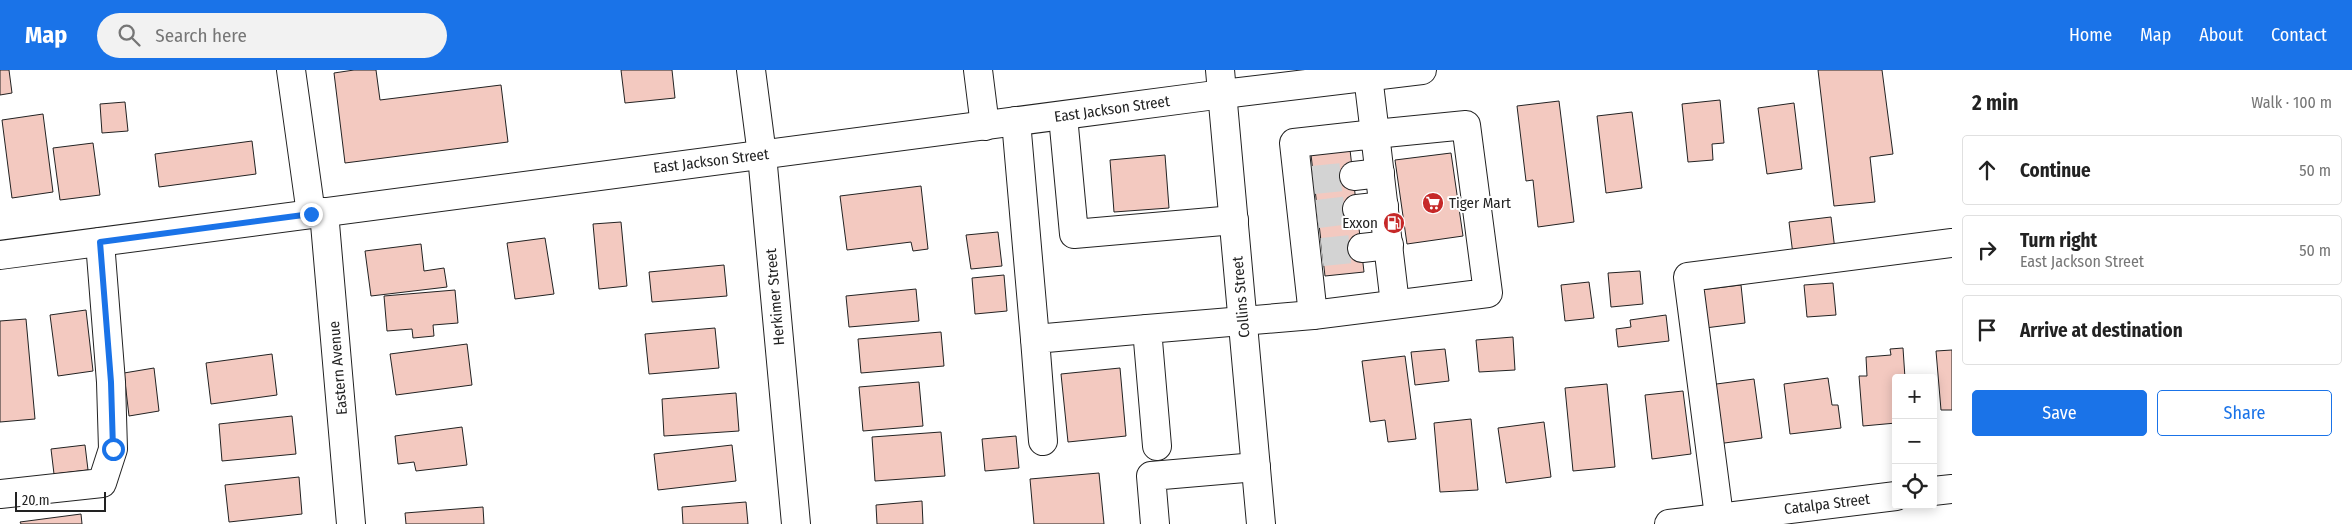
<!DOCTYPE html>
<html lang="en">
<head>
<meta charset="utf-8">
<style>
  :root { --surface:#fff; --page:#f2f2f2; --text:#222; --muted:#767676; --line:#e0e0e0; --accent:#1a73e8 }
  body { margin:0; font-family:"Fira Sans Condensed",sans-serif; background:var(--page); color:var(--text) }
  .controls { position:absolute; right:15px; bottom:15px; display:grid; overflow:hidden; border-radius:5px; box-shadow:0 2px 12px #0003 }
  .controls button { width:45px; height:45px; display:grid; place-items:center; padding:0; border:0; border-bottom:1px solid var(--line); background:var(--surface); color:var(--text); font:25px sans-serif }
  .scale { position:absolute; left:15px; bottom:12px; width:91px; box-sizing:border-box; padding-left:5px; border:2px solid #222; border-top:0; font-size:14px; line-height:18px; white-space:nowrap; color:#222; -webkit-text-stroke:4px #fff; paint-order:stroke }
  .stop { position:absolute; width:15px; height:15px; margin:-11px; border:4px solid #1a73e8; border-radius:50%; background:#fff }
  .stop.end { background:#1a73e8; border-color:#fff; box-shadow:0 1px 5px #0008 }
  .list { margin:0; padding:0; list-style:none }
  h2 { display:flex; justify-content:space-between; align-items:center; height:65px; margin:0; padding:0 20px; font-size:21px }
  h2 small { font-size:16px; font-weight:400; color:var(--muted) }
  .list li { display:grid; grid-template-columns:32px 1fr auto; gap:15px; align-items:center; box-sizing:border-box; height:70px; margin:0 10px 10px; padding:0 10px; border:1px solid var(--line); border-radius:5px }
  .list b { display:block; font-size:19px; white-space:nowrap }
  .list p { margin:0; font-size:16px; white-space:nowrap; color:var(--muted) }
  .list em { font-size:16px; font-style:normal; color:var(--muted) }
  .actions { display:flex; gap:10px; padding:15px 20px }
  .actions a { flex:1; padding:11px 0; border:1px solid var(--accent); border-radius:5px; text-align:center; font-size:18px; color:var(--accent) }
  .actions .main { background:var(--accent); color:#fff }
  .icon { flex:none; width:28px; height:28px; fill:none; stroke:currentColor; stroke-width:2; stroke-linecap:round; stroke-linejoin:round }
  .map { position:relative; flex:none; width:1952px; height:454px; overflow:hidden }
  header { display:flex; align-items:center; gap:30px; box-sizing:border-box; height:70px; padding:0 25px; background:var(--accent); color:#fff }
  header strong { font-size:24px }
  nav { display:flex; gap:28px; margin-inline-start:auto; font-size:18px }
  .search { width:350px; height:45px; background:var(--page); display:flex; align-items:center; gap:12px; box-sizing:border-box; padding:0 18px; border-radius:28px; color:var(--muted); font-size:19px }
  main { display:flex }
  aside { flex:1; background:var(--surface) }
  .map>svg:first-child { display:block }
  .building { fill:#f3c9c0; stroke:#222 }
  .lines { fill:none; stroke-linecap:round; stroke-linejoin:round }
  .minor-tunnel { stroke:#d3d3d3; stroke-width:28; stroke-dasharray:28 14; stroke-linecap:butt }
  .minor-casing { stroke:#222; stroke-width:30 }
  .major-casing { stroke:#222; stroke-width:30 }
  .minor { stroke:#fff; stroke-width:28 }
  .major { stroke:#fff; stroke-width:28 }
  .route { stroke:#1a73e8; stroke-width:6 }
  .labels { text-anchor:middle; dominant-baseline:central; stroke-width:4; stroke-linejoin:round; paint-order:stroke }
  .street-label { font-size:15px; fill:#222; stroke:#fff }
  .poi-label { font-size:15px; fill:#222; stroke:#fff; text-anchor:start }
</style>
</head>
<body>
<header>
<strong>Map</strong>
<div class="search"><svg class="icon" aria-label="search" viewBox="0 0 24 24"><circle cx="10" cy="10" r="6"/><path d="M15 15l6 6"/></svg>Search here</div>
<nav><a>Home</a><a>Map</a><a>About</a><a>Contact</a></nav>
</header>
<main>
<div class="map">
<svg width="1952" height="454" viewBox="0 0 1952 454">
  <rect width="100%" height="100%" fill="#fff"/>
  <!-- building -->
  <g class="building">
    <polygon points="0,0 9,0 12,23 0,25"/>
    <polygon points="354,0 376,0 380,30 501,15 508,72 345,93 334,3"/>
    <polygon points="621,0 672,0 675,28 625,33"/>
    <polygon points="1818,0 1882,0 1893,84 1870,87 1875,132 1834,136"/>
    <polygon points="1720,30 1724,73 1712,74 1713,90 1688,92 1682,34"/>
    <polygon points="1559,31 1574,152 1538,157 1533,110 1526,111 1517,36"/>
    <polygon points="125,32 128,61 102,63 100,34"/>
    <polygon points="1794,33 1802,99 1767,104 1758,38"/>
    <polygon points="1632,42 1642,118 1606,123 1597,46"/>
    <polygon points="43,44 53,122 12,128 2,50"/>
    <polygon points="252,71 256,104 159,117 155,84"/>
    <polygon points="1349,71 1364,202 1325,206 1310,76"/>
    <polygon points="93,73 100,125 60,130 53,78"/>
    <polygon points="1451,83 1463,166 1407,174 1395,90"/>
    <polygon points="1165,85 1169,138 1114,142 1110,90"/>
    <polygon points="921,116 928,179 913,181 911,172 847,180 840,126"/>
    <polygon points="1831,147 1835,180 1793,185 1789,152"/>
    <polygon points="621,152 627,216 599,219 593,154"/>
    <polygon points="998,162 1002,196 971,199 966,165"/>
    <polygon points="545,168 554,224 515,229 507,173"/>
    <polygon points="421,174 424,201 444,198 447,217 371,226 365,181"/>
    <polygon points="724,195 727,226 652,232 649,202"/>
    <polygon points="1640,201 1643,234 1611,237 1608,203"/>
    <polygon points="1004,205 1007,241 975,244 972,208"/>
    <polygon points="1589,212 1594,248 1565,251 1561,215"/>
    <polygon points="1833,213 1836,245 1807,247 1804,215"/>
    <polygon points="1741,215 1745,253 1705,258 1700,220"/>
    <polygon points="916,219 919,251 849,257 846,226"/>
    <polygon points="455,220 458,253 433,255 434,266 413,268 412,259 387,261 384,226"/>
    <polygon points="86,240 93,301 58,306 50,245"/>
    <polygon points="1666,245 1669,271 1618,277 1616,259 1631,257 1630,250"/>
    <polygon points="26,249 35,349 0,352 0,251"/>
    <polygon points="715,258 719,298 649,304 645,264"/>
    <polygon points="941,262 944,296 861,303 858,269"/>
    <polygon points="1513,267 1515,300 1479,302 1476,270"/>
    <polygon points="467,274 472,315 396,325 390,284"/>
    <polygon points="1903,278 1905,308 1896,308 1896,353 1863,356 1859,306 1867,306 1866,287 1891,285 1890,279"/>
    <polygon points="1445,279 1449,311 1415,315 1411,282"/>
    <polygon points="1952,280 1952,340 1941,340 1936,281"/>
    <polygon points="272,284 277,325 211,334 206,293"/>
    <polygon points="1405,286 1416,369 1388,372 1385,350 1370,352 1362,291"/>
    <polygon points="154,298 159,341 129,346 124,303"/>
    <polygon points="1120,298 1126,366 1068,372 1061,304"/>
    <polygon points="1828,308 1832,335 1838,335 1841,358 1790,364 1784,314"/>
    <polygon points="1754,309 1762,368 1717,374 1709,315"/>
    <polygon points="919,312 923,356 863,361 859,317"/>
    <polygon points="1607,314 1615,397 1573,401 1565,318"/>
    <polygon points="1683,321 1691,384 1652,389 1645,325"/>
    <polygon points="736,323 739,361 664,366 662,329"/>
    <polygon points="292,346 296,384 222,391 219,354"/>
    <polygon points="1471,349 1478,420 1440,422 1434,353"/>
    <polygon points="1544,352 1551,407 1506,413 1498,358"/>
    <polygon points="462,357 467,395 416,401 414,392 398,394 395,366"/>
    <polygon points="941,362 945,406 875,411 872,367"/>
    <polygon points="1016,366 1019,398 985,401 982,369"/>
    <polygon points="85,375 88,400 54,404 51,379"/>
    <polygon points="732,375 736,411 658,420 654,384"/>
    <polygon points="1099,403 1104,454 1034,454 1030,409"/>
    <polygon points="299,407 302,444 229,452 225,415"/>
    <polygon points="922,431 923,454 877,454 876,435"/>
    <polygon points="746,432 748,454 683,454 682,437"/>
    <polygon points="483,437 484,454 406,454 405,443"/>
    <polygon points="81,444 82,454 21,454 20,452"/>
  </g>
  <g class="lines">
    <!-- minor-tunnel -->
    <g class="minor-tunnel">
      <polyline points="1313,110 1354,106"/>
      <polyline points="1317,144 1357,139"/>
      <polyline points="1322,182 1362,178"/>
    </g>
    <!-- minor casing -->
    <g class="minor-casing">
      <g id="minor">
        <polyline points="291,0 311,144"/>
        <polyline points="751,0 762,85 796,454"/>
        <polyline points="978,0 985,56"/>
        <polyline points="1063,46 1074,164 1234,150"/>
        <polyline points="1016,51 1035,269"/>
        <polyline points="1354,106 1380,103"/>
        <polyline points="1357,139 1384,136"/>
        <polyline points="324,142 351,454"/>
        <polyline points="1362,178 1389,175"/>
        <polyline points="0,185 1223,24"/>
        <polyline points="1313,245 1294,73 1375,64 1395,234"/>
        <polyline points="1043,371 1035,269 1147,259"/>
        <polyline points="1157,376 1147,259 1313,245 1488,223 1466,55 1375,64 1368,6"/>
        <polyline points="1933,421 1952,419"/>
        <polyline points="0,424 102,413 113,379 111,312 100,172"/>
        <polyline points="1155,454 1151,406 1256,397"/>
        <polyline points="1669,454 1896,426"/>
        <polyline points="1720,454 1688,207 1952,173"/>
      </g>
    </g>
    <!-- major casing -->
    <g class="major-casing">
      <g id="major">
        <polyline points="1220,0 1261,454"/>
        <polyline points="1223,24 1422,0"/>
      </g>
    </g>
    <!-- minor -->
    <use href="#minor" class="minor"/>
    <!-- major -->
    <use href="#major" class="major"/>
  </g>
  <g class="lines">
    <!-- route -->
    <polyline class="route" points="113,379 111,312 100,172 311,144"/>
  </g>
  <!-- icons -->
  <defs>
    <g id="supermarket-disc" transform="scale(1.125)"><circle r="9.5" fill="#c62828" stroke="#fff"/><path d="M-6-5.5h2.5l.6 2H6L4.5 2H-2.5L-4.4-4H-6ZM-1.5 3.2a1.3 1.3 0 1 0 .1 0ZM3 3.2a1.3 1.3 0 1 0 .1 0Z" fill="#fff"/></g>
    <g id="fuel-disc" transform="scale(1.125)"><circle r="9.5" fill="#c62828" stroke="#fff"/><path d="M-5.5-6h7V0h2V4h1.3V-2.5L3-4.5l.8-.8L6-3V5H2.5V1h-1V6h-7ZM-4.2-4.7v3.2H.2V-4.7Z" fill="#fff"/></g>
  </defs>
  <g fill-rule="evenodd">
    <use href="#supermarket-disc" x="1433" y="133"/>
    <use href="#fuel-disc" x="1394" y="153"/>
  </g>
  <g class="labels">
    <!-- street labels -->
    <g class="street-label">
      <text transform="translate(1112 39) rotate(-8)">East Jackson Street</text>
      <text transform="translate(711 91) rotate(-7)">East Jackson Street</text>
      <text transform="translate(775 227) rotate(-95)">Herkimer Street</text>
      <text transform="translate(1241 227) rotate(-95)">Collins Street</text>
      <text transform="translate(338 298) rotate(-95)">Eastern Avenue</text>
      <text transform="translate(1827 434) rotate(-7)">Catalpa Street</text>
    </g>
    <!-- poi labels -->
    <g class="poi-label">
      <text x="1449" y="133">Tiger Mart</text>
      <text x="1378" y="153" text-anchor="end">Exxon</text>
    </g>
  </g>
</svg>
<div class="controls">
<button>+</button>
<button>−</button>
<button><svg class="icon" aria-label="locate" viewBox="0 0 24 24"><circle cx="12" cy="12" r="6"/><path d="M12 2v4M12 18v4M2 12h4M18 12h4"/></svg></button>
</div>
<div class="scale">20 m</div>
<div class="stop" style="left:113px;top:379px"></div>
<div class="stop end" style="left:311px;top:144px"></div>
</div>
<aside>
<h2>2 min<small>Walk · 100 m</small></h2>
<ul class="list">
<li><svg class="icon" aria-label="ahead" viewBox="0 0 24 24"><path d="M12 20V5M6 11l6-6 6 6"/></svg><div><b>Continue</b></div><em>50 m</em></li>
<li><svg class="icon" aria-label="right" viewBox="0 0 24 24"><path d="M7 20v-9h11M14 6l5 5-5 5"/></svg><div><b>Turn right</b><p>East Jackson Street</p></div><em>50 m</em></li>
<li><svg class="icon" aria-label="arrive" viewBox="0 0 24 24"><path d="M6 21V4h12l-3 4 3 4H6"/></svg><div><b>Arrive at destination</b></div></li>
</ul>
<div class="actions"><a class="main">Save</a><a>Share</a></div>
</aside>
</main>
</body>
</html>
